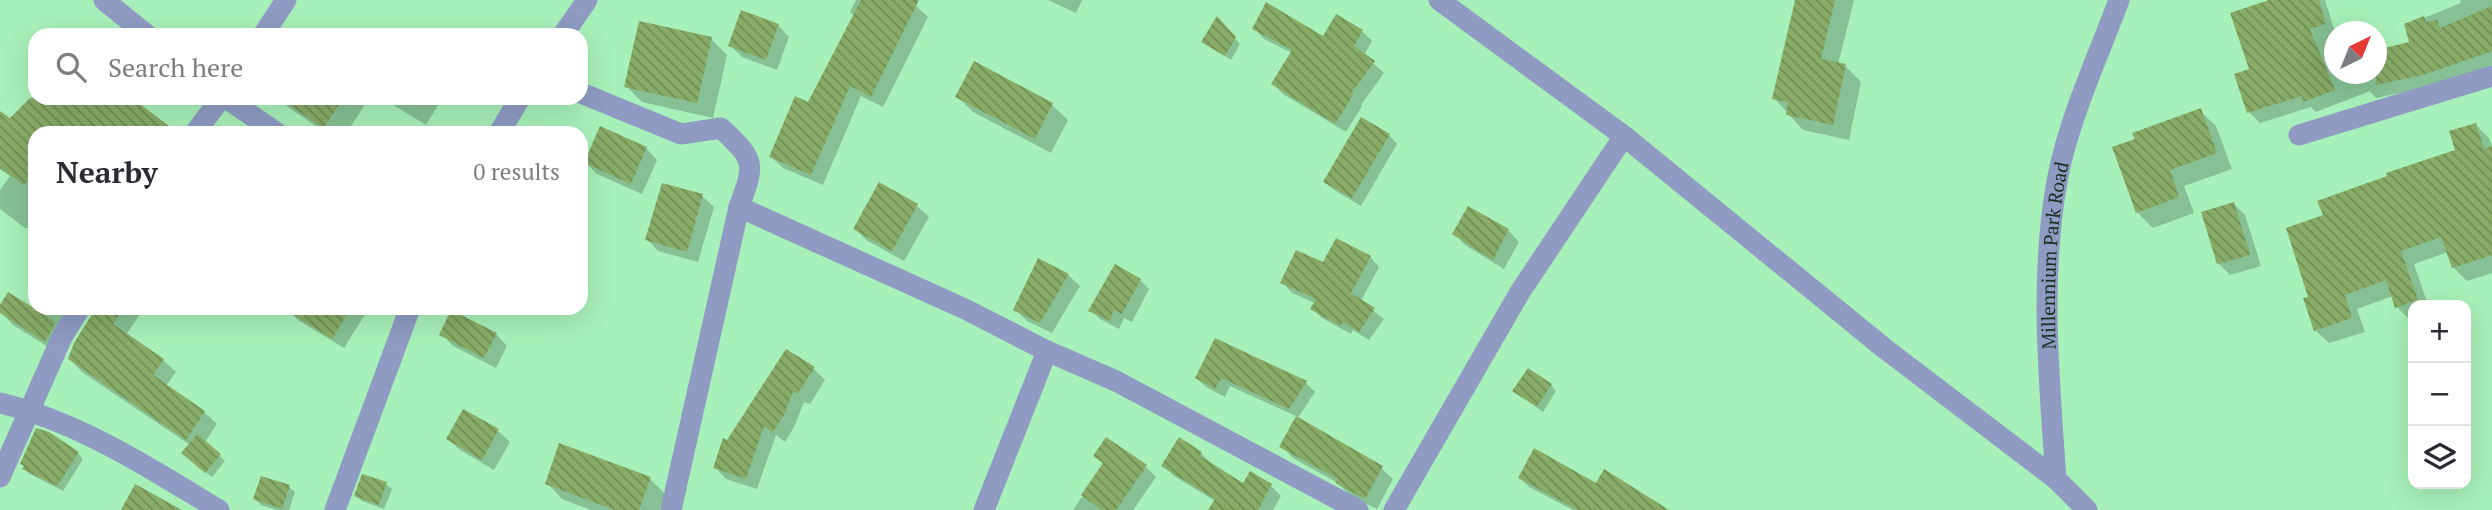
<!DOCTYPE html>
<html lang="en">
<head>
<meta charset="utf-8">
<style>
  :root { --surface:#fff; --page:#f7f7f7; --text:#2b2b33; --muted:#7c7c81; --line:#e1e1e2 }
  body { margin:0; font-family:"PT Serif",serif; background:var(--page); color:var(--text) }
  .controls { position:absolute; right:21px; bottom:21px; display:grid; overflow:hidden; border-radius:14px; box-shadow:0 7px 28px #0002 }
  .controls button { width:63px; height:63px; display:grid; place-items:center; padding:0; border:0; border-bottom:2px solid var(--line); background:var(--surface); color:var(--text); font:35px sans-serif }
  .compass { position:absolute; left:2324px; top:21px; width:63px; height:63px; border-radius:50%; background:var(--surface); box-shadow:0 7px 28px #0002; rotate:43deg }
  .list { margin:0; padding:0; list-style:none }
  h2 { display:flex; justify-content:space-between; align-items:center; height:91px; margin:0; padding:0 28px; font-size:30px }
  h2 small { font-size:23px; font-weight:400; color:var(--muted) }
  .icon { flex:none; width:38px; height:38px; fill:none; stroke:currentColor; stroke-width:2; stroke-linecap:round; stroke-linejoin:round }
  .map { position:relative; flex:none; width:2492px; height:510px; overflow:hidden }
  .search { position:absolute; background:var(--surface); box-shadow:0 7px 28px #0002; left:28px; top:28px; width:560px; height:77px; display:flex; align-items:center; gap:18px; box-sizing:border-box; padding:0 24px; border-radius:21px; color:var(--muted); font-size:26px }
  .panel { position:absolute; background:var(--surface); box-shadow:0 7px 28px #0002; left:28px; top:126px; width:560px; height:189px; border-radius:21px }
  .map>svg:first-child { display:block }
  .shadow { fill:#0003 }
  .building { fill:url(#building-back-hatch) }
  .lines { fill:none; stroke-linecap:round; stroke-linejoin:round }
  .street { stroke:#8f9bc3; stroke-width:21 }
  .labels { text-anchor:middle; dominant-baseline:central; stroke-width:7; stroke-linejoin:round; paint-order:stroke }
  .street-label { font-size:19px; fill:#14311c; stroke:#f8fff9 }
</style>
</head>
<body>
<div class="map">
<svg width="2492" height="510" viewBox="0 0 2492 510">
  <defs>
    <pattern id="building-back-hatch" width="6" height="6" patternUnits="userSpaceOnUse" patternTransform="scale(1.75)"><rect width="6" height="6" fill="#88ac67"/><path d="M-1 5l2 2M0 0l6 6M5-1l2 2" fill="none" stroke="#6e8d54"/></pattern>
  </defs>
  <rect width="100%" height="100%" fill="#a8f0b9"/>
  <!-- shadow -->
  <g class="shadow">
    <polygon points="856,0 905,0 916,6 928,17 883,107 861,96 823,185 783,168 771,157 809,104 854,16 850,12"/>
    <polygon points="1048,0 1082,0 1076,13"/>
    <polygon points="1798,0 1854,0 1838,65 1845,66 1861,82 1849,140 1803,130 1774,98"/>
    <polygon points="2277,0 2325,0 2335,32 2334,74 2376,74 2412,43 2406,25 2461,3 2460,0 2492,0 2492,65 2438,85 2376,98 2370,91 2316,112 2311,107 2260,123 2249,112 2251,70"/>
    <polygon points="1217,19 1240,44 1231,60 1203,42"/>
    <polygon points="778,25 789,37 777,70 742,57 730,45"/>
    <polygon points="1254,28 1324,39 1362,31 1372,41 1364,55 1384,73 1361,105 1362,106 1346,132 1283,94 1273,83 1292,53 1264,39"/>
    <polygon points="711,39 727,55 713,118 642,102 626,86"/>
    <polygon points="35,95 35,98 129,98 174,133 35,133 35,224 32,228 25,228 0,209 0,190 10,176 0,169 0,118 10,121"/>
    <polygon points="957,96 1052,105 1068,120 1051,153 973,112"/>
    <polygon points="275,98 359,98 365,105 346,133 326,133"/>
    <polygon points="382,98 438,98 441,100 426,125"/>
    <polygon points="2200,111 2216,126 2232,169 2184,186 2194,213 2153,228 2137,212 2137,140"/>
    <polygon points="2476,125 2489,138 2492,147 2492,273 2467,281 2453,267 2448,252 2414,264 2428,305 2413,305 2413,320 2411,321 2397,307 2393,296 2357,309 2365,332 2329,343 2315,330 2310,298 2325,216 2457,151"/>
    <polygon points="1389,135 1397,144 1361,206 1334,190 1325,182"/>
    <polygon points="646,148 657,160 642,194 597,174 586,163"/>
    <polygon points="880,184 917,206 929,217 904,261 866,240 855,229"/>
    <polygon points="702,196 714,207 698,262 658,251 647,239"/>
    <polygon points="2234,204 2245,215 2261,266 2230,275 2219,264"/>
    <polygon points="1508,230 1519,242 1504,269 1465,245 1454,233"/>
    <polygon points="1370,257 1379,267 1361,301 1384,319 1369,340 1353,330 1351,334 1322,318 1312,308 1315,303 1292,293 1283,283 1324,264"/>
    <polygon points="1039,261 1068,275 1080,286 1052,333 1027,321 1016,310"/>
    <polygon points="1140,280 1149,289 1132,322 1124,318 1119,329 1100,319 1091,310"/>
    <polygon points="35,305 35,308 90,308 82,313 58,353 13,325 1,312 32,309"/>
    <polygon points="95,308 144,308 126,335 163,360 176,372 166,386 204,412 217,424 205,442 225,461 212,477 189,459 190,445 82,372 70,359"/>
    <polygon points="361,308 366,313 344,348 298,320 287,309"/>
    <polygon points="442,334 496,334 507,346 496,368 453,346"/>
    <polygon points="1216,340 1306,383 1315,392 1297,419 1381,468 1393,479 1377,509 1349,494 1336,482 1293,458 1282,446 1298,417 1230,386 1225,397 1206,387 1197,378"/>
    <polygon points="787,351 814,369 825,380 810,404 804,402 794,427 785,442 776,435 757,489 726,479 715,467 728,442"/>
    <polygon points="1551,385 1556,391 1543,412 1514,391"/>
    <polygon points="464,411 498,431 510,442 494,470 460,450 448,439"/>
    <polygon points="1106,439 1146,467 1156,477 1133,510 1073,510 1104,465 1095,455"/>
    <polygon points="78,453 83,459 63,491 30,474 24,469"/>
    <polygon points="1201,453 1211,463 1244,485 1271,486 1281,496 1273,510 1210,510 1215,501 1174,476 1164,466"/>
    <polygon points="1520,478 1665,510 1573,510 1529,487"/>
    <polygon points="650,479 666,495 660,510 591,510 562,499 547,483"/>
    <polygon points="386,484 392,489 384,509 362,501 356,496"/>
    <polygon points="289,487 295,492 289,510 277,510 261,505 255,499"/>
  </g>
  <!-- building -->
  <g class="building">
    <polygon points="861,0 919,0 871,97 850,86 811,175 769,157 795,96 808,102"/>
    <polygon points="1795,0 1835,0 1821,59 1846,64 1833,125 1786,115 1788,102 1772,99"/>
    <polygon points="2269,0 2319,0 2326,24 2310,29 2335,90 2303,102 2302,96 2247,113 2234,74 2249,69 2230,13"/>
    <polygon points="1266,2 1323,36 1336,14 1363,30 1354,46 1375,61 1351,94 1353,95 1335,124 1271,84 1292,50 1252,29"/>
    <polygon points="2492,6 2492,51 2426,74 2376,85 2376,50 2409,42 2404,24 2424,16 2426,22 2437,20 2440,28"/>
    <polygon points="741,10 779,24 766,60 728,46"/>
    <polygon points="1217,16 1236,37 1225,56 1201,42"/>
    <polygon points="639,21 712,37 697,103 624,87"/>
    <polygon points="974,61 1053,103 1035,139 955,97"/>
    <polygon points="30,98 132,98 178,133 35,133 35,170 24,185 0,168 0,111 10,118"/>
    <polygon points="279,98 344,98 323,128"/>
    <polygon points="2201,108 2217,153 2170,170 2179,197 2136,213 2112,147 2135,139 2132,133"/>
    <polygon points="1361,117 1390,134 1352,198 1323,182"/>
    <polygon points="2476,123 2484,149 2492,146 2492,255 2452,268 2441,237 2401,251 2418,300 2395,308 2386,280 2345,295 2352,318 2314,331 2303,298 2308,297 2286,228 2323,215 2317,201 2387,176 2386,173 2455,150 2449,131"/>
    <polygon points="600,126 647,147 631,184 584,163"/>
    <polygon points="879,182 918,204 892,251 853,229"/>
    <polygon points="662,183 703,194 687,252 645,240"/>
    <polygon points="2234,202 2250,255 2217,264 2201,212"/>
    <polygon points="1468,206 1509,229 1493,260 1452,234"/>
    <polygon points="1336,238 1371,256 1351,293 1375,308 1359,332 1343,322 1340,326 1310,309 1316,299 1280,283 1296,250 1323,262"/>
    <polygon points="1038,258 1069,274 1040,323 1013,310"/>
    <polygon points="1115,264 1141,279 1122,314 1114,310 1110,321 1088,311"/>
    <polygon points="8,292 56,322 45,342 0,313 0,305"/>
    <polygon points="96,308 124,308 113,324 164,359 153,375 205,411 186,440 68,359 74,343"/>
    <polygon points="283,308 351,308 332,339"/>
    <polygon points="451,310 497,333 484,358 439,335"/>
    <polygon points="1215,338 1307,381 1289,409 1221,378 1215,389 1195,378"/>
    <polygon points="786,349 815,367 798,393 793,392 784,415 773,432 764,426 746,479 713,468 723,438 727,440"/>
    <polygon points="1528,368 1552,384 1537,407 1512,391"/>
    <polygon points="463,409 499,429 482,460 446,439"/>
    <polygon points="1296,416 1383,466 1365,499 1335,483 1338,479 1279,447"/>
    <polygon points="36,428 49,432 79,452 57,486 22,469 24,466 20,464"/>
    <polygon points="197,434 221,454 205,473 181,453"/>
    <polygon points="1106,437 1147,465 1116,510 1102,510 1081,495 1103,463 1093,456"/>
    <polygon points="1179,437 1202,452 1200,456 1243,483 1250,471 1272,484 1258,510 1208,510 1215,499 1161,466"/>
    <polygon points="559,443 651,477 639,510 615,510 545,484"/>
    <polygon points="1534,448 1596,483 1604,469 1669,510 1578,510 1518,478"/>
    <polygon points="362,474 387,482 379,505 354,496"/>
    <polygon points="261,476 290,485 282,509 253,499"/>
    <polygon points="135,484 182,510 121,510"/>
  </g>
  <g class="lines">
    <!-- street -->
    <g class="street">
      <polyline points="104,0 147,35"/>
      <polyline points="1439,0 1624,136 1884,348 2056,479"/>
      <polyline points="263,35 286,0"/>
      <polyline points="563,35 587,0"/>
      <path d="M581 93 681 134 721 128C756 161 755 164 739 207L671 510"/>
      <polyline points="226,98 277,133"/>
      <polyline points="195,133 221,98"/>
      <polyline points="499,133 520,98"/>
      <polyline points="2299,135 2492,76"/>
      <polyline points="739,207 965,309 1047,351 1116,381 1358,510"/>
      <path d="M0 403C79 422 150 468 219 510"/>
      <polyline points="0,477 62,337 80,308"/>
      <polyline points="335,510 410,308"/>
      <polyline points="984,510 1047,351"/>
      <polyline points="1394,510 1520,292 1624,136"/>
      <path id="s1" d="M2087 510 2056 479C2049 379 2039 275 2058 176 2070 116 2098 57 2119 0"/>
    </g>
  </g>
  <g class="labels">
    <!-- street labels -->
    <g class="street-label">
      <text stroke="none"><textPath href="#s1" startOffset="268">Millennium Park Road</textPath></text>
    </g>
  </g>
</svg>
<div class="controls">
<button>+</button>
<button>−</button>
<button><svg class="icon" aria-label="layers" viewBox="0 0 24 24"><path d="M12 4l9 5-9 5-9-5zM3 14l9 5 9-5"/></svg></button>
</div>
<svg class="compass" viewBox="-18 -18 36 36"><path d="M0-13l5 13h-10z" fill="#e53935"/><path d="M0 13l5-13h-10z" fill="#7c7c81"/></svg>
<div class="search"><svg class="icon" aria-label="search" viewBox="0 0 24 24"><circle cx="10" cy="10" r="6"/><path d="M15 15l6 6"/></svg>Search here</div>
<section class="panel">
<h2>Nearby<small>0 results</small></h2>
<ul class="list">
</ul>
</section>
</div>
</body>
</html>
